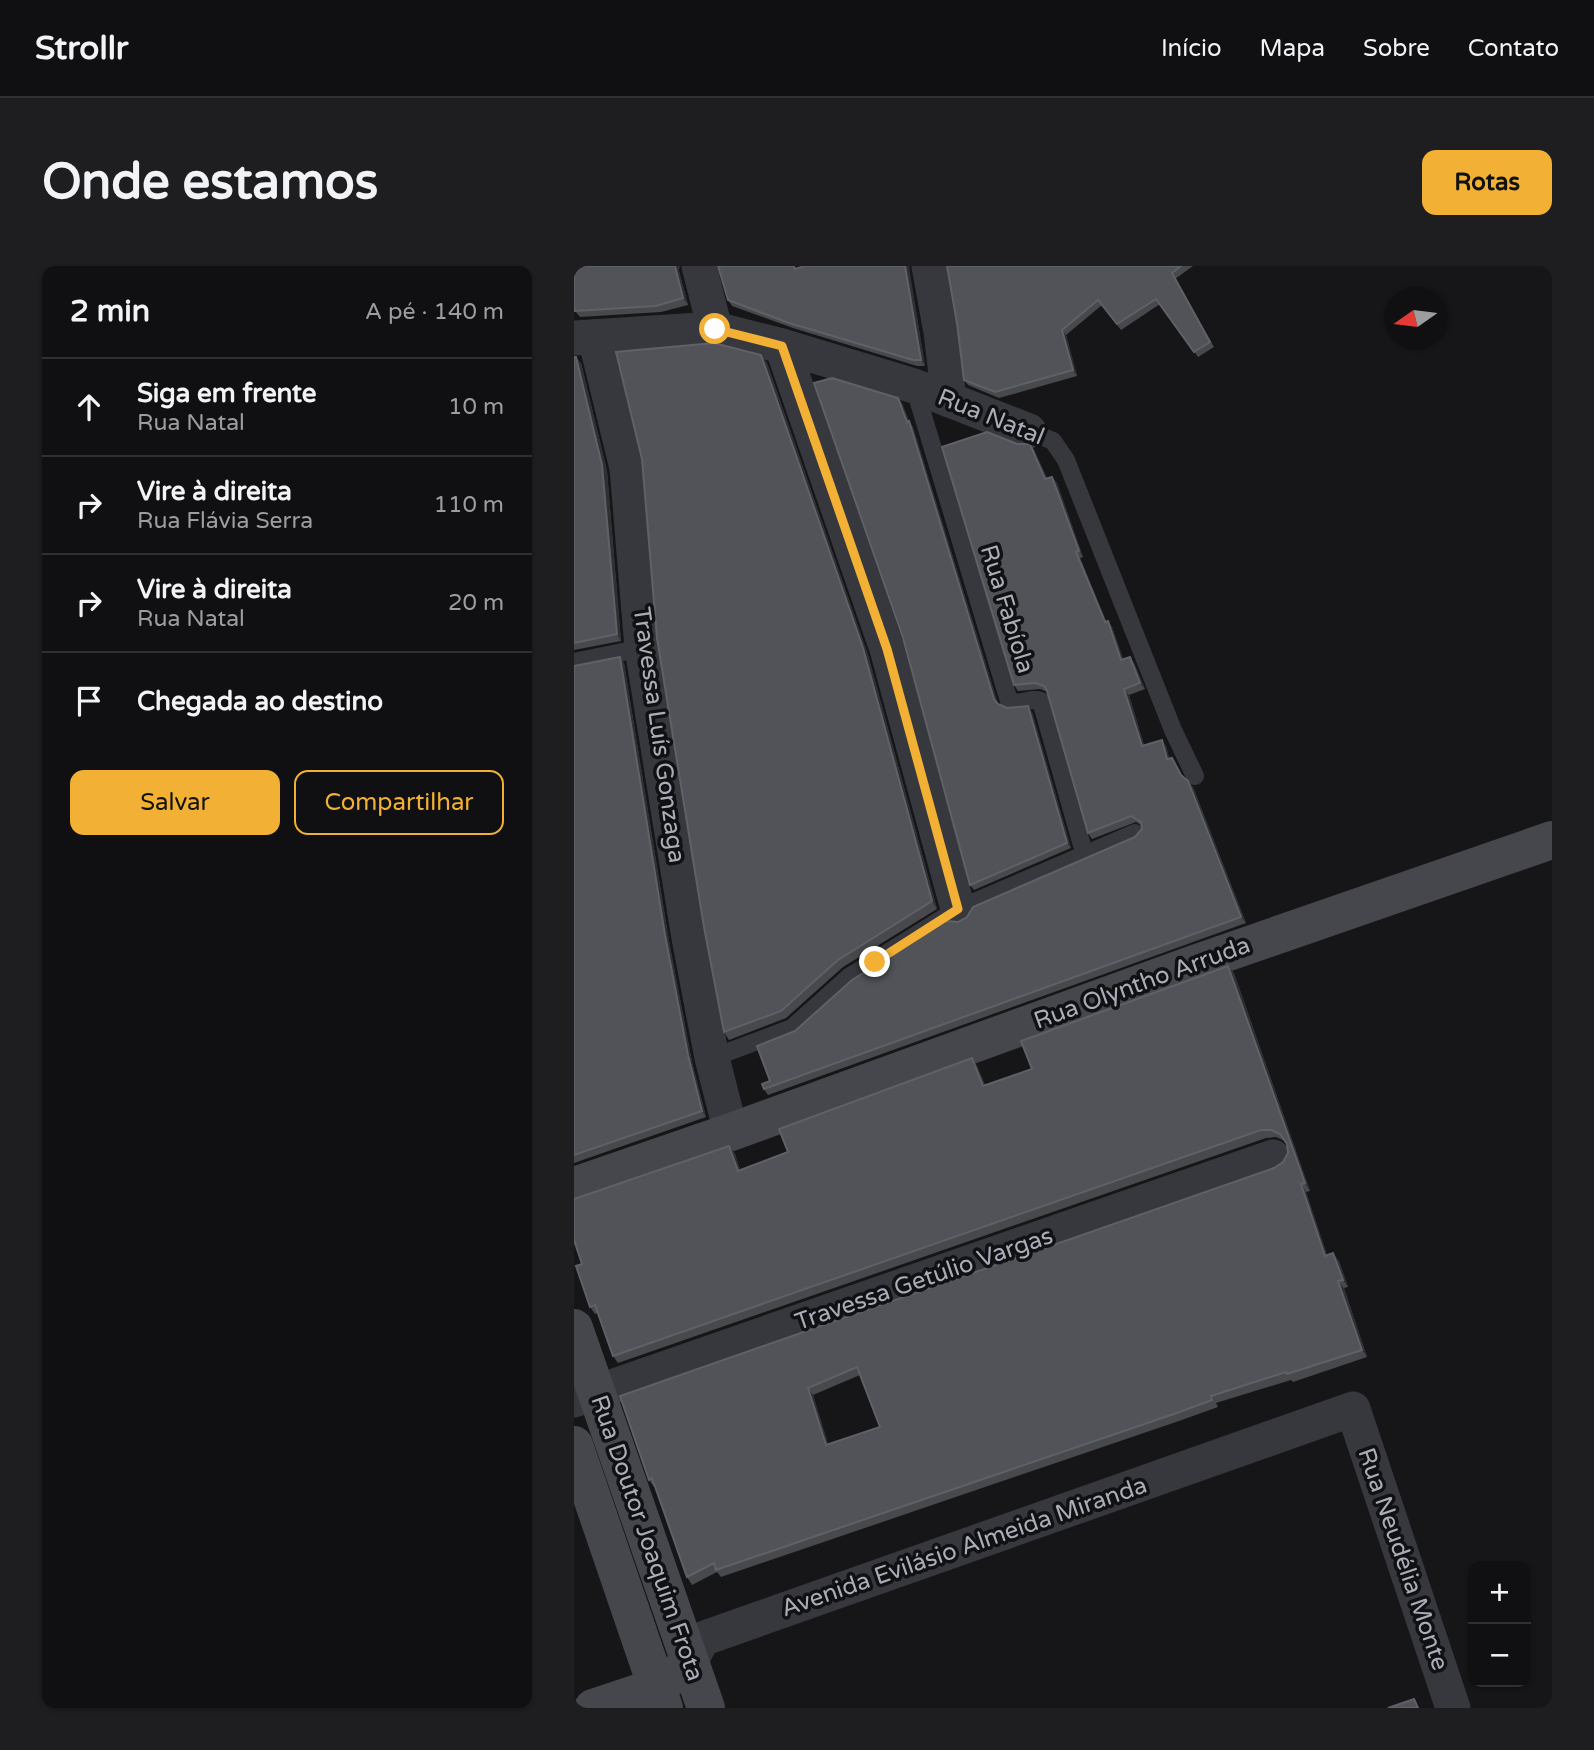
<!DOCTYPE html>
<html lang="pt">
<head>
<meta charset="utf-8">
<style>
  :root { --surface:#101012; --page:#1e1e20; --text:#f1f3f6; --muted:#9c9d9f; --line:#303032; --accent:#f2b134 }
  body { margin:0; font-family:"Varela Round",sans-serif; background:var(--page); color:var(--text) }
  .controls { position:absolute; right:21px; bottom:21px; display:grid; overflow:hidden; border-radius:14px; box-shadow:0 2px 5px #0004 }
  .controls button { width:63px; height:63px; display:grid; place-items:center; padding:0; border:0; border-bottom:2px solid var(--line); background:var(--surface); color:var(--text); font:35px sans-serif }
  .compass { position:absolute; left:810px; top:21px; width:63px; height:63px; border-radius:50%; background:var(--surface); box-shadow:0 2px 5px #0004; rotate:256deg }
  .stop { position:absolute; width:21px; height:21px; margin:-16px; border:5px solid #f2b134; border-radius:50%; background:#fff }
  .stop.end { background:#f2b134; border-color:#fff; box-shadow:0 2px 7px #0008 }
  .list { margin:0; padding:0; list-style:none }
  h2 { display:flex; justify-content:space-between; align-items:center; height:91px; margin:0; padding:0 28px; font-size:30px }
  h2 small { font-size:23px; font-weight:400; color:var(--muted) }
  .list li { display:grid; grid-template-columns:46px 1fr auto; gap:21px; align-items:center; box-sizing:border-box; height:98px; padding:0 28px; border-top:2px solid var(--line) }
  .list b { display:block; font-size:26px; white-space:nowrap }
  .list p { margin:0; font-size:23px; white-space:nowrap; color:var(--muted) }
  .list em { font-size:23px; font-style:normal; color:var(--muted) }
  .actions { display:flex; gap:14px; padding:21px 28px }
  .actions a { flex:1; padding:16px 0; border:2px solid var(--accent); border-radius:14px; text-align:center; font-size:24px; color:var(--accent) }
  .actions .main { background:var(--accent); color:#111 }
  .icon { flex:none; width:38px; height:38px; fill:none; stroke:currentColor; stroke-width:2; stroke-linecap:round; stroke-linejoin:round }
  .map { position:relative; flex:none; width:978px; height:1442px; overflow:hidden; border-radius:14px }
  header { display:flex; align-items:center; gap:42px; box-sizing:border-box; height:98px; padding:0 35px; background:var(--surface); border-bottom:2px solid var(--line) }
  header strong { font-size:33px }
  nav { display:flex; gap:38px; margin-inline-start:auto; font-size:24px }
  .intro { display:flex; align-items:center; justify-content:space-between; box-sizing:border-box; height:168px; padding:0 42px }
  h1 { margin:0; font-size:49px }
  .button { padding:18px 32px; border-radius:14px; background:var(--accent); color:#111; font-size:24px; font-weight:700 }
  main { display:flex; gap:42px; padding:0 42px }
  aside { flex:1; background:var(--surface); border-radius:14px; box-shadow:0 2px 5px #0004 }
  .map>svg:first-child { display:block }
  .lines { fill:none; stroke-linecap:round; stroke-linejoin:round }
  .lane { stroke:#37383d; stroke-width:18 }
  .street { stroke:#37383d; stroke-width:35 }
  .secondary { stroke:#45474d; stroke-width:38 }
  .wall { fill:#47494d; fill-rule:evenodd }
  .shaded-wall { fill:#2f3033 }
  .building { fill:#525359; stroke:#5f6168; stroke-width:2; fill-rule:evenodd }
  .route { stroke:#f2b134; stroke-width:9 }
  .labels { text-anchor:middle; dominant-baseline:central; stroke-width:7; stroke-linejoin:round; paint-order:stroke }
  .street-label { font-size:24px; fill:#a8adb8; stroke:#111113 }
</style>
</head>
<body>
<header>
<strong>Strollr</strong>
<nav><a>Início</a><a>Mapa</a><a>Sobre</a><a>Contato</a></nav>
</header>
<div class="intro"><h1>Onde estamos</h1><a class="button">Rotas</a></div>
<main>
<aside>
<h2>2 min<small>A pé · 140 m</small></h2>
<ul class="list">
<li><svg class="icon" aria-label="ahead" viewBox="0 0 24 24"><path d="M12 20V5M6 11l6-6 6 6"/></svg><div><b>Siga em frente</b><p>Rua Natal</p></div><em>10 m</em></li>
<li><svg class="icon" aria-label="right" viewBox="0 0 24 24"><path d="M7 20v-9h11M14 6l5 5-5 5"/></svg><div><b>Vire à direita</b><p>Rua Flávia Serra</p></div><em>110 m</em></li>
<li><svg class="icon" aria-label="right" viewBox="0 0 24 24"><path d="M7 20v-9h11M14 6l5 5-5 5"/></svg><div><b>Vire à direita</b><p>Rua Natal</p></div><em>20 m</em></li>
<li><svg class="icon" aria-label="arrive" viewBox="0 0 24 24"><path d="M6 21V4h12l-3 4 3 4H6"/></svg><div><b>Chegada ao destino</b></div></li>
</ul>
<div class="actions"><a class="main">Salvar</a><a>Compartilhar</a></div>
</aside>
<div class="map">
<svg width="978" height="1442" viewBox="0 0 978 1442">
  <rect width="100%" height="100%" fill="#161618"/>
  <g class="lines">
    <!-- lane -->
    <g class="lane">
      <path d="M340 120 435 435C447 440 456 431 467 435L511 590"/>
      <polyline points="455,165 479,175 492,194 599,464 621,510"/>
      <polyline points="0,396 68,382"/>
      <polyline points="138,792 218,762 275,711 384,643 561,567"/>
    </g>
    <!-- street -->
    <g class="street">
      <polyline points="125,0 141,63"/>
      <polyline points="355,0 367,66 375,134"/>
      <polyline points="21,71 53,202 68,382 115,672 138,792 157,866"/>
      <polyline points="0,72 141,63 208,80 340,120 455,165"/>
      <polyline points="208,80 313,383 384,643"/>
      <polyline points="0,1134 699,891"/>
      <polyline points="116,1397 128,1373 779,1143 879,1442"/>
    </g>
    <!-- secondary -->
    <g class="secondary">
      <polyline points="0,920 157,866 620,698 978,574"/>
      <polyline points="0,1062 132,1442"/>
      <polyline points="0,1179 90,1442"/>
      <polyline points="19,1442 82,1421 103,1407"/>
    </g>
  </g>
  <!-- wall -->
  <g class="wall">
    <polygon points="373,0 619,0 601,13 640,81 624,91 586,38 547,64 528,39 492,69 503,110 425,132 394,119 390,114 383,57"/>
    <polygon points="222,3 335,4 351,100 343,100 219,62 158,40 154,34"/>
    <polygon points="105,5 114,39 87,46 6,51 1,45"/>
    <polygon points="187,89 193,97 294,389 363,643 269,701 212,752 155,774 150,766"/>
    <polygon points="0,91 7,97 33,205 47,375 0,384"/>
    <polygon points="324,132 328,137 335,155 339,161 424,438 433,442 458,446 497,582 400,624 396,619"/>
    <polygon points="443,178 456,178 460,184 473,212 478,211 483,217 509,291 506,292 532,355 534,355 538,361 549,393 560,397 571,423 555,429 570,479 592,480 595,492 598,492 609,511 619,521 672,657 194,829 190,823 196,815 221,765 384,656 561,571 568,563 567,559 562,556 518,573 514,567 474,426 466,423 444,425 440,419"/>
    <polygon points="46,391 50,397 95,675 118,796 132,851 0,897 0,400"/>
    <path d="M654 700 660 707 736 925 732 926 753 989 765 995 774 1021 770 1022 793 1091 719 1116 717 1114 642 1137 644 1141 605 1155 147 1311 143 1306 118 1319 113 1311 81 1221H80L75 1214 46 1130 700 902 709 896 714 887 713 878 711 875 702 871 692 872 44 1097 39 1090 24 1047 21 1048 16 1041 8 998 155 880 161 888 166 904 214 886 398 792 403 800 411 819 458 803ZM286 1109 306 1161 254 1178 239 1129Z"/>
  </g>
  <!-- shaded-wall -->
  <g class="shaded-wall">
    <polygon points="101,0 106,0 105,5 114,39 109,32"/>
    <polygon points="331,0 335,0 351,100 347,94"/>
    <polygon points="488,64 492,69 503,110 499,104"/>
    <polygon points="187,89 193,97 294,389 363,643 358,635"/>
    <polygon points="2,91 7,97 33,205 47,375 43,368"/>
    <polygon points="324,132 328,137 336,159 335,155 339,161 424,438 420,433 333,156"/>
    <polygon points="456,178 460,184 476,219 471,213"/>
    <polygon points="478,211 483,217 509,291 505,285"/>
    <polygon points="502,286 506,292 535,362 531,356"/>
    <polygon points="534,355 538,361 552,400 547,394"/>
    <polygon points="46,391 50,397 95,675 118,796 132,851 128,845 114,789 91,669"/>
    <polygon points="556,391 560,397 571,423 566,417"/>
    <polygon points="550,423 555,429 572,486 568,480"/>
    <polygon points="454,440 458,446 497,582 493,577"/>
    <polygon points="588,474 592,480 597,499 593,493"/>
    <polygon points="614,515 619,521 672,657 667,651"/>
    <polygon points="654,700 660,707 736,925 731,917"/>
    <polygon points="398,792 403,800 414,828 409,820"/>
    <polygon points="155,880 161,888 169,912 164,905"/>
    <polygon points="727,918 732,926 756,998 751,990"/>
    <polygon points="759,987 765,995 774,1021 769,1014"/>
    <polygon points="764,1015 770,1022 793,1091 788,1084"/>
    <polygon points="234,1122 239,1129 257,1187 252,1179"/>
  </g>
  <!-- building -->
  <g class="building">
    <polygon points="0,0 101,0 109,32 82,40 1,45 0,39"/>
    <polygon points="144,0 220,0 221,3 230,0 331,0 347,94 339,94 215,57 154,34"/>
    <polygon points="373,0 607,0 598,7 636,76 620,86 582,33 543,58 524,34 488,64 499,104 421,126 390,114 383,57"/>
    <polygon points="140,77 187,89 289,382 358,635 264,694 207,745 150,766 130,661 83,372 68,193 42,86"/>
    <polygon points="0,91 2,91 28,199 43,368 0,377"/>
    <polygon points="258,112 324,132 333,156 335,155 420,433 424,438 433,442 454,440 493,577 396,619 329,372 240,117"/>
    <polygon points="413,166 443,178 456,178 471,213 478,211 505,285 502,286 531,356 534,355 547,394 556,391 566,417 550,423 568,480 588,474 593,493 598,492 607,509 614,515 667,651 190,823 188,818 196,815 183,780 221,765 278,714 372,655 384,656 393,651 399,641 561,571 568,563 567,556 557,550 514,567 473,425 470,420 461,417 440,419 368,181"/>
    <polygon points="46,391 91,669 114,789 128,845 0,889 0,400"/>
    <path d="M654 700 731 917 727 918 751 990 759 987 769 1014 764 1015 788 1084 713 1108 712 1106 637 1130 638 1134 600 1148 142 1304 140 1297 113 1311 78 1212 75 1214 46 1130 700 902 709 896 714 887 713 878 706 868 697 864H687L39 1090 21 1039 16 1041 2 1000 8 998 0 974V933L155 880 164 905 214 886 205 863 398 792 409 820 458 803 447 775ZM283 1101 306 1161 252 1179 234 1122Z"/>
    <polygon points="840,1433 844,1442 814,1442"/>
  </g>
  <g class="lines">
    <!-- route -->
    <polyline class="route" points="141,63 208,80 313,383 384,643 301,696"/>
  </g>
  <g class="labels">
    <!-- street labels -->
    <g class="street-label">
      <text transform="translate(417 151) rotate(22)">Rua Natal</text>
      <text transform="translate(433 343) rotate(73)">Rua Fabíola</text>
      <text transform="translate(85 469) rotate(82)">Travessa Luís Gonzaga</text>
      <text transform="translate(568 717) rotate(-20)">Rua Olyntho Arruda</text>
      <text transform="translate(350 1013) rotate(-19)">Travessa Getúlio Vargas</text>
      <text transform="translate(73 1272) rotate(71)">Rua Doutor Joaquim Frota</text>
      <text transform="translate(390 1281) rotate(-19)">Avenida Evilásio Almeida Miranda</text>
      <text transform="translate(829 1293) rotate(71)">Rua Neudélia Monte</text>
    </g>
  </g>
</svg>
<div class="controls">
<button>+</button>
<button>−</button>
</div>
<svg class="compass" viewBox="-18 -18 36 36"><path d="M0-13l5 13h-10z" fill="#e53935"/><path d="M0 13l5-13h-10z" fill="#9c9d9f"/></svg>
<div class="stop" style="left:141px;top:63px"></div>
<div class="stop end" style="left:301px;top:696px"></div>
</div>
</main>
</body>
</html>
